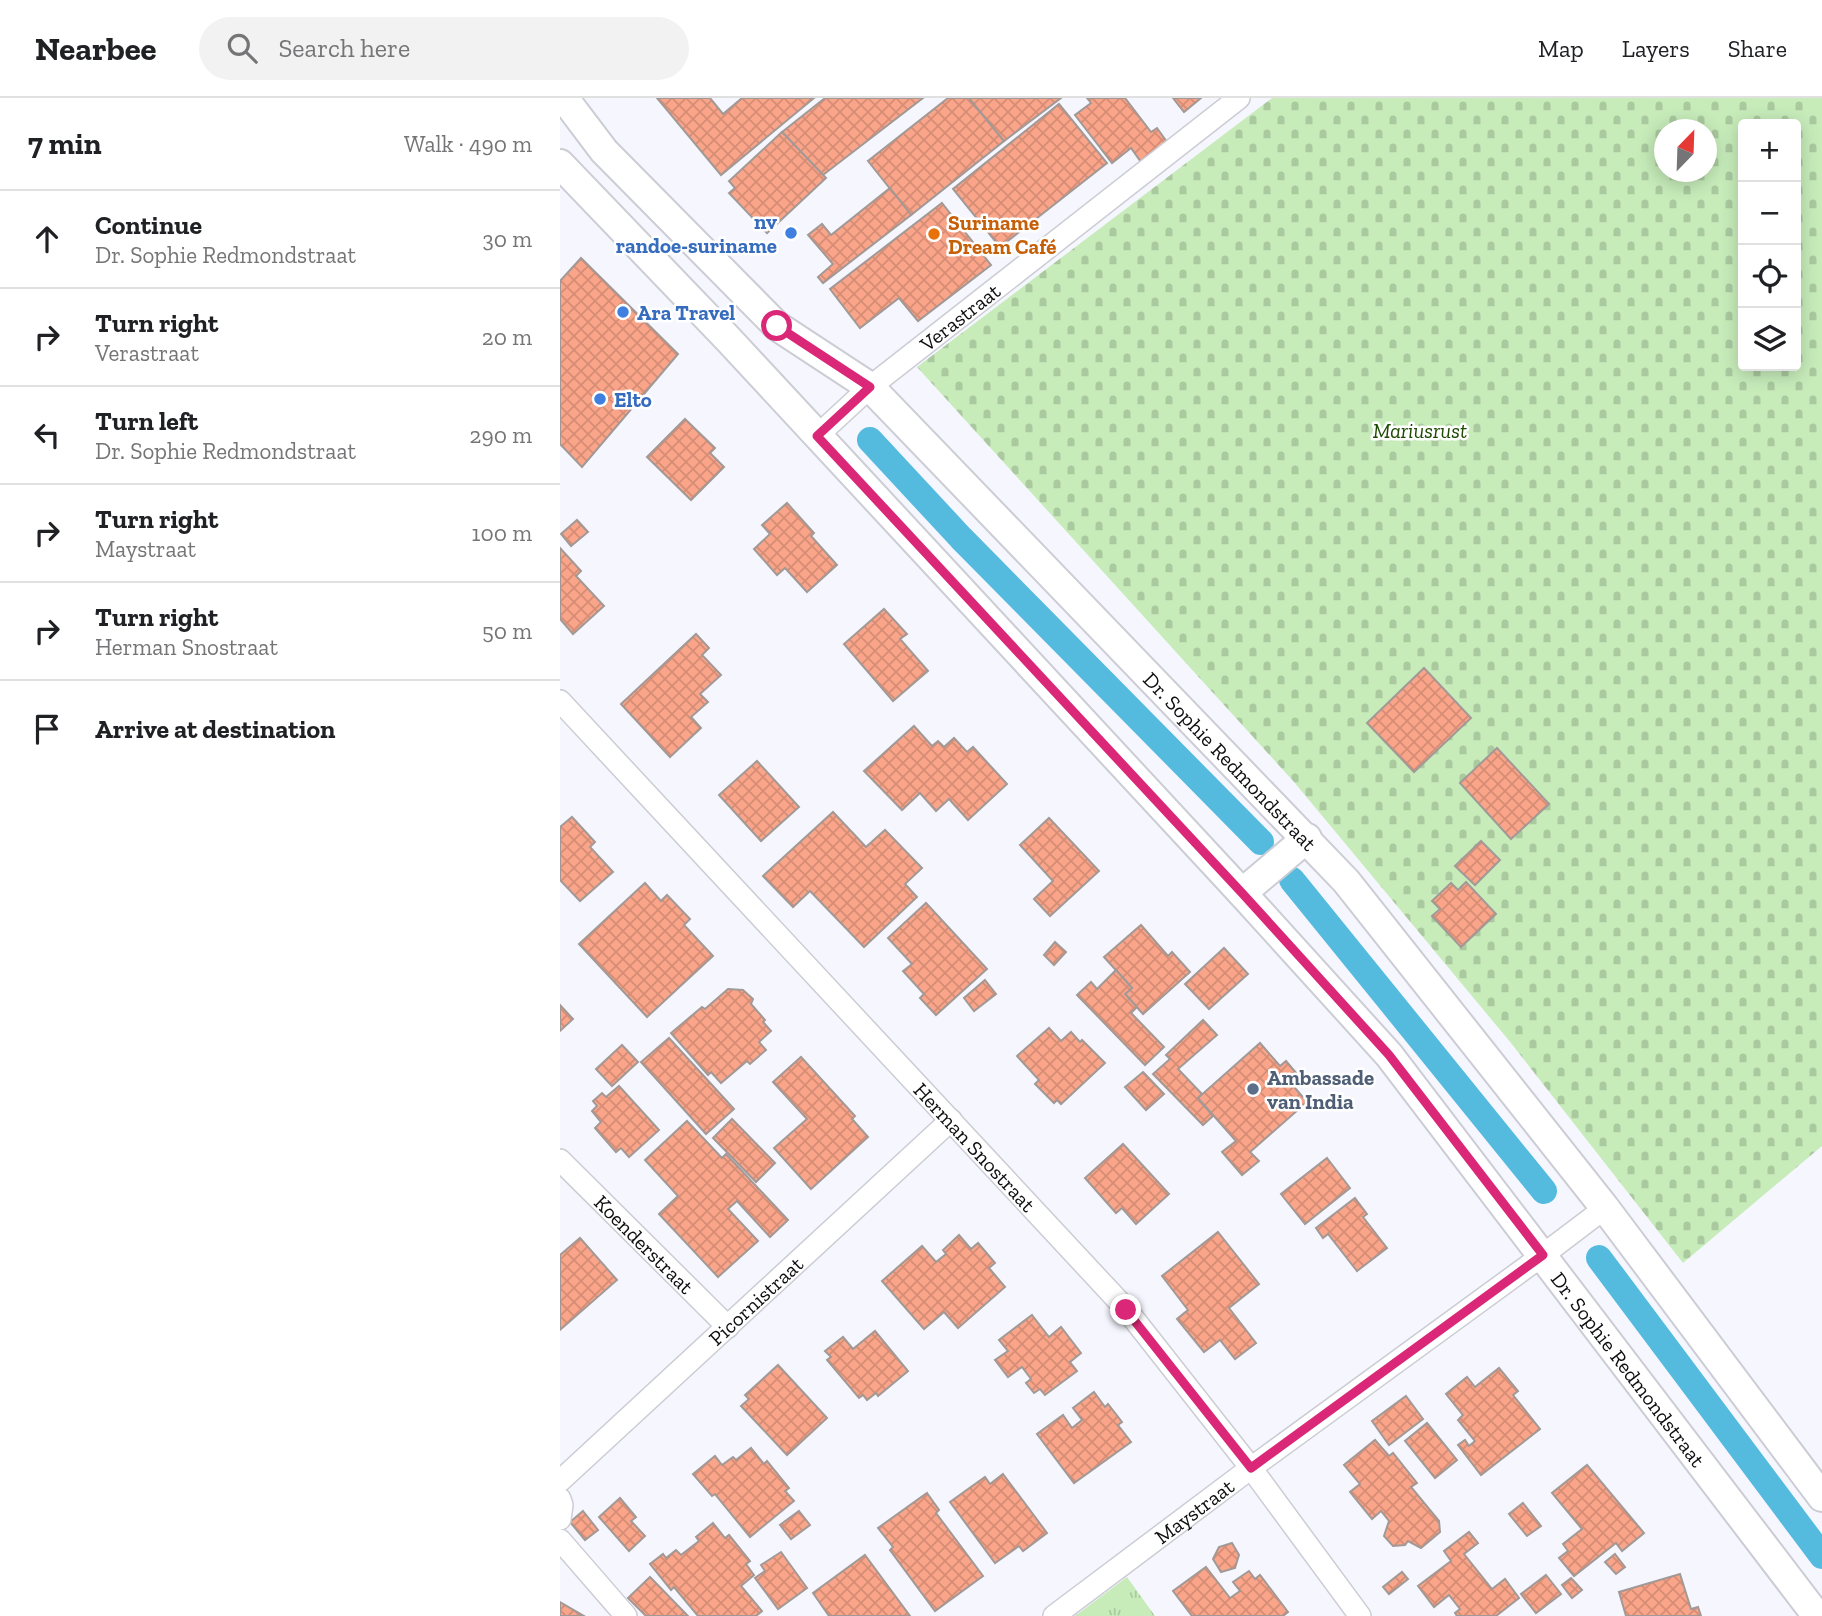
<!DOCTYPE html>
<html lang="en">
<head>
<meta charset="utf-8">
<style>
  :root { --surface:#fff; --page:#f2f2f2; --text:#202124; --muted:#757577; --line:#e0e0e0 }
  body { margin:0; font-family:"Zilla Slab",serif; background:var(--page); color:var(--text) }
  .controls { position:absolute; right:21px; top:21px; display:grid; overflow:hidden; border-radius:7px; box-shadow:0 4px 18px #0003 }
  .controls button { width:63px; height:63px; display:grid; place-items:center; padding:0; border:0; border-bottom:2px solid var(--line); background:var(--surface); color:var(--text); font:35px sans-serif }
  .compass { position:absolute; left:1094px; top:21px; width:63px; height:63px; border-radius:50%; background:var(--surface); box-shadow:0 4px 18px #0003; rotate:23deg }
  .stop { position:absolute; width:21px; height:21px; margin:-16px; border:5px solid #db2777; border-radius:50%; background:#fff }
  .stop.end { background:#db2777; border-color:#fff; box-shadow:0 2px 7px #0008 }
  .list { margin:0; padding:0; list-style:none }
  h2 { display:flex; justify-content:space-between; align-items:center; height:91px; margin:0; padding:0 28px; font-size:30px }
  h2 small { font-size:23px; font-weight:400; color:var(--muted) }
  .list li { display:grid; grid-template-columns:46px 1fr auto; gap:21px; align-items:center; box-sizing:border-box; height:98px; padding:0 28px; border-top:2px solid var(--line) }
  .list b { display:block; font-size:26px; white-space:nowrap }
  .list p { margin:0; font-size:23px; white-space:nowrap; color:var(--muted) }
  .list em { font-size:23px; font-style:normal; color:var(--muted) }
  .icon { flex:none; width:38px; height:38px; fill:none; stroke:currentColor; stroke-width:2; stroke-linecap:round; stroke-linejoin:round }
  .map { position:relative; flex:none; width:1262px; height:1518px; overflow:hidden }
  header { display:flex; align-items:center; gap:42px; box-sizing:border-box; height:98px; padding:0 35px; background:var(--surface); border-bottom:2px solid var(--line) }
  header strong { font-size:33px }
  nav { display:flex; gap:38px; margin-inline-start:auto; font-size:24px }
  .search { width:490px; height:63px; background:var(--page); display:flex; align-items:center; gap:18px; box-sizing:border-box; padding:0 24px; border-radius:38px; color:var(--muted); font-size:26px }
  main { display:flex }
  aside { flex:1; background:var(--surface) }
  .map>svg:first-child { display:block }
  .grass { fill:url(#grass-tufts) }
  .cemetery { fill:url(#cemetery-stones); fill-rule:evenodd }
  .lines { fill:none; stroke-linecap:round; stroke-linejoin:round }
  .canal { stroke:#54bbdf; stroke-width:26 }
  .building { fill:url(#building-cross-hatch); stroke:#a29996; stroke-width:2 }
  .minor-casing { stroke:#ccccd4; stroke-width:24 }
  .tertiary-casing { stroke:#ccccd4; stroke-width:32 }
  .minor { stroke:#fff; stroke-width:21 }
  .tertiary { stroke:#fff; stroke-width:28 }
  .route { stroke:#db2777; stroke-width:9 }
  .shop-dot { fill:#3f7fe0; stroke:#fff; stroke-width:2.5 }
  .food-dot { fill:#e8710a; stroke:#fff; stroke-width:2.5 }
  .service-dot { fill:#5c6f8a; stroke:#fff; stroke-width:2.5 }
  .labels { text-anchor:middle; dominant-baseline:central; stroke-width:5; stroke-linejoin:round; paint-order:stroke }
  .shop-label { font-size:21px; font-weight:bold; fill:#366cbe; stroke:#fff; text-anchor:start }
  .food-label { font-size:21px; font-weight:bold; fill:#c56008; stroke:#fff; text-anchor:start }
  .street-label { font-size:21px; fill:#0e0e10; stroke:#fff }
  .park-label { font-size:21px; font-style:italic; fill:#1c4a01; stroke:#fff }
  .service-label { font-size:21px; font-weight:bold; fill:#4e5e75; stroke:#fff; text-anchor:start }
</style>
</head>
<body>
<header>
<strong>Nearbee</strong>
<div class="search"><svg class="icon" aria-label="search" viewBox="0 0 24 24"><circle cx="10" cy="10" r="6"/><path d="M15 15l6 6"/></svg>Search here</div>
<nav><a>Map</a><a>Layers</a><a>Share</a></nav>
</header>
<main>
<aside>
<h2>7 min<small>Walk · 490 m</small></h2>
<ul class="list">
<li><svg class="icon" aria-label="ahead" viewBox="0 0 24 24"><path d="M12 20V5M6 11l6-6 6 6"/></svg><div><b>Continue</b><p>Dr. Sophie Redmondstraat</p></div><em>30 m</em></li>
<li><svg class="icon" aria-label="right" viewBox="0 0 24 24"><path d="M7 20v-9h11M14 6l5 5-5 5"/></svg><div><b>Turn right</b><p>Verastraat</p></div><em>20 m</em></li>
<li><svg class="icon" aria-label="left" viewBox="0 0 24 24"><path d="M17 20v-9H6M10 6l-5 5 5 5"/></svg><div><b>Turn left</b><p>Dr. Sophie Redmondstraat</p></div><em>290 m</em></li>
<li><svg class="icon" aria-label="right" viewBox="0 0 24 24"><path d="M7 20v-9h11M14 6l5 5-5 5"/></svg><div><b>Turn right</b><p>Maystraat</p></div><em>100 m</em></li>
<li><svg class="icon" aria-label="right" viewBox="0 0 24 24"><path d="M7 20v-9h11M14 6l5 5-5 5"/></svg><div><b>Turn right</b><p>Herman Snostraat</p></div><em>50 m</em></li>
<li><svg class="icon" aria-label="arrive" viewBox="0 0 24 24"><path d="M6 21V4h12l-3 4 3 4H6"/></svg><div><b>Arrive at destination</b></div></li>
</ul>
</aside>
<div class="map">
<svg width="1262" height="1518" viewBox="0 0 1262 1518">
  <defs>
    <pattern id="grass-tufts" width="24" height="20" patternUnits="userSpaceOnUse" patternTransform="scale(1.75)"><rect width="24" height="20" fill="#c7ecba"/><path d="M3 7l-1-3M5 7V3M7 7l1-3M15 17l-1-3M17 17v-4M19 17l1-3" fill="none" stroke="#aac99f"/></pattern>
    <pattern id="cemetery-stones" width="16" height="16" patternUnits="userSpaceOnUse" patternTransform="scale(1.75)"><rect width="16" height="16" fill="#c7ecba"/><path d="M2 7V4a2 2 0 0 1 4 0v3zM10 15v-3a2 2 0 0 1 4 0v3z" fill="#aac99f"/></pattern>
    <pattern id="building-cross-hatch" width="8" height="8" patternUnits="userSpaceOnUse" patternTransform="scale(1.75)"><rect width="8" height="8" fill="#faa589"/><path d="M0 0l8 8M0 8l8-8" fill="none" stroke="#d58d75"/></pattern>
  </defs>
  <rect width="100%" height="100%" fill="#f6f6ff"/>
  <!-- grass -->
  <polygon class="grass" points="567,1479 595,1518 515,1518"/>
  <!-- cemetery -->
  <path class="cemetery" d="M712 0H1262V1048L1123 1165 951 945 734 684 357 269ZM1183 26H1236V268H1183ZM1104 32H1146V74H1104Z"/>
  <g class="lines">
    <!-- canal -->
    <g class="canal">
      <polyline points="310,342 401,440 701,744"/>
      <polyline points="732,782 984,1093"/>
      <polyline points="1039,1160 1262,1458"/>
    </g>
  </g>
  <!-- building -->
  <g class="building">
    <polygon points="97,0 150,0 163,16 182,0 254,0 161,77"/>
    <polygon points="265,0 363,0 263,77 222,34"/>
    <polygon points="388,0 409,0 444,43 351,117 308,63"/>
    <polygon points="409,0 501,0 444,43"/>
    <polygon points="527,0 565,0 591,34 597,30 607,44 581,64 571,50 552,65 515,17 531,5"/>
    <polygon points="613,0 641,0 624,14"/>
    <polygon points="499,6 547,65 440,149 393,91"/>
    <polygon points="222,34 266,80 207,135 169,95 175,90 169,83"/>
    <polygon points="330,90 351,117 263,185 258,179 273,166 248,137 262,126 271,137"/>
    <polygon points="382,105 431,167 358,223 339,200 300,230 270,191"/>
    <polygon points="21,160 118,256 22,369 0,346 0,183"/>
    <polygon points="125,321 155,350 150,355 164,369 131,402 87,359"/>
    <polygon points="227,405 254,435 251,438 277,467 247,494 225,470 217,477 194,451 210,436 202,427"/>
    <polygon points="17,422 28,434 11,448 1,436"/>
    <polygon points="0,450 21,473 16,478 44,508 13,536 0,521"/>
    <polygon points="324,511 347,536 340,541 368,573 333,603 284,546"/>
    <polygon points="136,536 149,550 142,557 161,577 140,596 148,604 131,619 141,630 110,659 61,606"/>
    <polygon points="864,570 911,620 854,674 807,625"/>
    <polygon points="354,628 372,648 378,643 384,649 394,640 407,654 413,649 447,686 408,722 389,701 376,713 360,695 342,712 304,673"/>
    <polygon points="937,650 989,706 951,741 900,685"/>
    <polygon points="197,663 239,709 201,743 159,697"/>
    <polygon points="273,714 306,749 325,732 362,770 345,786 357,799 304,849 250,793 233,809 203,778"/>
    <polygon points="12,719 35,744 30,749 53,774 20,803 0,782 0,729"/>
    <polygon points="489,720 539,773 490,818 474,801 493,783 460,747"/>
    <polygon points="921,743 940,762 915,787 895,768"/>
    <polygon points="906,784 936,816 901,849 872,818 880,811 872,803 891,785 898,792"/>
    <polygon points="85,785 101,803 107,797 130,821 124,827 153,858 87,919 19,846"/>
    <polygon points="366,805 427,871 376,917 360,900 364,896 343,873 352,866 328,840"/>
    <polygon points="581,827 608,858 612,854 630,874 583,916 565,896 572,890 544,859"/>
    <polygon points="495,844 506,854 494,867 484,857"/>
    <polygon points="664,850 688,876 649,911 625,886"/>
    <polygon points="556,872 572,890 565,896 577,909 571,915 604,949 585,967 517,897 531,884 537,891"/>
    <polygon points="425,882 436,896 414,913 404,900"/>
    <polygon points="168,891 183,892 193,901 191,906 205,922 203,924 211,933 199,944 206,952 190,966 187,963 161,985 151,974 148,977 111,935 142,909 145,911"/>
    <polygon points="0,907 13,921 0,933"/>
    <polygon points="643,922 657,937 618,971 642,996 638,1000 653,1018 643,1027 593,976 610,961 606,957"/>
    <polygon points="489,930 501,943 511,934 520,944 522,942 545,965 501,1006 497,1002 494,1005 475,986 479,982 457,958"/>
    <polygon points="109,940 174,1011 146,1036 81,964"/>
    <polygon points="700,945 720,968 726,963 737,976 729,983 747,1004 690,1054 699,1063 682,1077 662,1054 676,1043 638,1000"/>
    <polygon points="62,947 78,964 52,988 36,971"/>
    <polygon points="241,959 295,1018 292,1021 308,1039 251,1091 214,1050 247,1021 213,984"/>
    <polygon points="583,974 604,996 586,1012 565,989"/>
    <polygon points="59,988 99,1032 69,1059 61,1050 56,1054 35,1030 41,1024 32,1013 37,1008 33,1003 42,995 46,999"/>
    <polygon points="172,1021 215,1065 196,1084 153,1040"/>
    <polygon points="127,1023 162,1060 166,1056 228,1122 210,1139 177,1103 168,1111 198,1143 158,1179 99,1116 118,1098 85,1062"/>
    <polygon points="563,1046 609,1096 576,1126 562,1110 556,1115 525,1080"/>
    <polygon points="767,1060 790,1090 745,1126 721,1096"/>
    <polygon points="795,1100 807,1116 803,1119 827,1150 797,1173 768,1136 763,1140 756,1130"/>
    <polygon points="658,1134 699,1186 669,1210 696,1245 675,1261 660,1242 644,1254 617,1221 628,1212 602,1178"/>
    <polygon points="399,1137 411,1151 418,1145 435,1165 429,1170 445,1189 398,1230 384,1214 364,1231 322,1183 362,1148 376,1164 386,1156 383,1152"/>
    <polygon points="20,1140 57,1182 0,1232 0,1157"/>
    <polygon points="472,1217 489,1239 501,1229 521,1255 510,1264 517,1273 485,1297 480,1291 474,1295 466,1285 471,1281 462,1269 448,1279 435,1262 448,1253 439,1242"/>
    <polygon points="315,1233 348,1273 318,1298 316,1295 307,1302 303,1297 299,1300 267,1262 271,1259 265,1253 283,1239 293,1251"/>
    <polygon points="218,1267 267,1320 227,1357 181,1308 189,1301 185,1297"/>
    <polygon points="939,1270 958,1293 953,1297 980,1331 921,1377 898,1347 905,1342 909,1348 915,1343 898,1322 903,1317 886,1296 907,1279 915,1289"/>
    <polygon points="534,1294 545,1309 548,1306 562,1324 558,1327 571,1344 514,1385 477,1336 503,1317 512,1330 522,1322 513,1310"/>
    <polygon points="846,1298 863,1321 829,1347 812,1323"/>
    <polygon points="867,1325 897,1362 875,1380 845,1343"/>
    <polygon points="815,1342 829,1358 833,1355 857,1385 851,1389 879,1423 880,1434 861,1450 848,1443 845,1447 833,1448 824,1438 829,1423 821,1413 812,1421 790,1394 800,1386 784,1367"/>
    <polygon points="191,1350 204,1366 207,1363 229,1390 225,1393 234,1403 190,1439 155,1396 152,1398 133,1376 155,1358 162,1367 173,1359 176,1362"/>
    <polygon points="1027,1367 1084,1435 1062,1453 1056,1445 1014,1478 999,1460 1008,1453 1003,1446 1022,1431 992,1395"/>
    <polygon points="443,1376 487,1435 463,1453 459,1448 435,1465 390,1404 425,1379 430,1386"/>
    <polygon points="367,1395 379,1412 376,1415 423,1478 375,1513 330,1452 333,1449 318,1430"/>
    <polygon points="60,1400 76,1419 71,1423 85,1438 69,1453 39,1419"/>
    <polygon points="963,1405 981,1428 967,1438 949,1416"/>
    <polygon points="23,1413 38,1432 25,1442 10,1424"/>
    <polygon points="239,1413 250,1427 231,1441 220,1427"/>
    <polygon points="153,1425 165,1440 169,1437 190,1463 186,1466 194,1477 181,1488 202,1513 196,1518 138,1518 114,1489 111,1492 90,1466 103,1456 106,1460 116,1452 121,1457 139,1443 136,1439"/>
    <polygon points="909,1434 918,1445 904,1456 932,1491 945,1481 959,1500 936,1518 897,1518 895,1515 900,1511 889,1497 874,1509 858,1488 891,1463 884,1453"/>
    <polygon points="672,1445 679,1457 675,1470 661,1474 653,1461 659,1449"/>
    <polygon points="221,1454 247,1490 218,1511 195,1480 205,1473 201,1467"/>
    <polygon points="1055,1456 1065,1469 1056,1476 1045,1464"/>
    <polygon points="305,1457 350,1518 269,1518 253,1495"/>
    <polygon points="646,1469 670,1500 680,1493 673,1484 689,1473 695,1481 700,1477 728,1514 723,1518 632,1518 613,1493"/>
    <polygon points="842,1474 848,1481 829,1496 823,1489"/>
    <polygon points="1120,1476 1131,1511 1138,1509 1141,1518 1066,1518 1059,1494"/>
    <polygon points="986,1477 1001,1496 976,1515 961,1496"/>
    <polygon points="90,1479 128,1518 86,1518 68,1500"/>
    <polygon points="1011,1480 1022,1492 1012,1500 1002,1487"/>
    <polygon points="0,1504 24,1518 0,1518"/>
  </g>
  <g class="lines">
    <!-- minor casing -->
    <g class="minor-casing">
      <g id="minor">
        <path id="s1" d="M257 338 310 289 679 0"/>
        <path id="s2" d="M0 603 566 1211 691 1370 800 1518"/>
        <path id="s3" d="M0 1062 168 1229"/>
        <path id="s4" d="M0 1383 391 1022"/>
        <polyline points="0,1401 2,1407 0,1421"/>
        <polyline points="0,1442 66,1518"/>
        <path id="s5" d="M494 1518 691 1370 983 1157 1045 1110"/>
      </g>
    </g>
    <!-- tertiary casing -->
    <g class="tertiary-casing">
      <g id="tertiary">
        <path id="s6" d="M4 0 44 53 217 228 310 289 786 783 1045 1110 1262 1399"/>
        <path id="s7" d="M0 66 169 242 682 795 829 957 1257 1518"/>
        <polyline points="682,795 747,740"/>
      </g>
    </g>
    <!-- minor -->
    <use href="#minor" class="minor"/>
    <!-- tertiary -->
    <use href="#tertiary" class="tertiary"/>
  </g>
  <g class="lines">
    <!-- route -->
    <polyline class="route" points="217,228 310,289 257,338 682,795 829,957 983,1157 691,1370 566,1212"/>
  </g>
  <!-- markers -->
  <g class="shop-dot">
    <circle cx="231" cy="135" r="7"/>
    <circle cx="63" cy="214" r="7"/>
    <circle cx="40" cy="301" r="7"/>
  </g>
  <circle class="food-dot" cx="374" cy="136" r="7"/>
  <circle class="service-dot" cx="693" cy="991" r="7"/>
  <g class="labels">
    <!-- shop labels -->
    <g class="shop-label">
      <text x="217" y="123" text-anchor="end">nv<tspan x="217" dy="24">randoe-suriname</tspan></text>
      <text x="77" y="214">Ara Travel</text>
      <text x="54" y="301">Elto</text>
    </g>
    <!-- food labels -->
    <g class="food-label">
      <text x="388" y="124">Suriname<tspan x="388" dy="24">Dream Café</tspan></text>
    </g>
    <!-- street labels -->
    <g class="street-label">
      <text stroke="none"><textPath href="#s1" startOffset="186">Verastraat</textPath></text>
      <text stroke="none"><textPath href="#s6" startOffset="943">Dr. Sophie Redmondstraat</textPath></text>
      <text stroke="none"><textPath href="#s2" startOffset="609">Herman Snostraat</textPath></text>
      <text stroke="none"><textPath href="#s3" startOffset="119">Koenderstraat</textPath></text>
      <text stroke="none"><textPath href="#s4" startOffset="266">Picornistraat</textPath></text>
      <text stroke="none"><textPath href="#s7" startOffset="1612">Dr. Sophie Redmondstraat</textPath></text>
      <text stroke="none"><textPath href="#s5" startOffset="175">Maystraat</textPath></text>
    </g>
    <!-- park labels -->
    <g class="park-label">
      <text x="860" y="332">Mariusrust</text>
    </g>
    <!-- service labels -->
    <g class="service-label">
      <text x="707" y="979">Ambassade<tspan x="707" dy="24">van India</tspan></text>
    </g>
  </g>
</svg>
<div class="controls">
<button>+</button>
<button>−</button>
<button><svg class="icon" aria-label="locate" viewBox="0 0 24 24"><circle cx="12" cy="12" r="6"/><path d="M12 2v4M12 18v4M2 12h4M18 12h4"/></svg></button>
<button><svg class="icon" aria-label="layers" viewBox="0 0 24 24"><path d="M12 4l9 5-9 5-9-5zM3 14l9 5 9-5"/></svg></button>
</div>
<svg class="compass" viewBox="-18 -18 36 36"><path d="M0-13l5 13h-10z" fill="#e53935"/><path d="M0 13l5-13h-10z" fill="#757577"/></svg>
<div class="stop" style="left:217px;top:228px"></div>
<div class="stop end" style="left:566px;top:1212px"></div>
</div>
</main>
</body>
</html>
